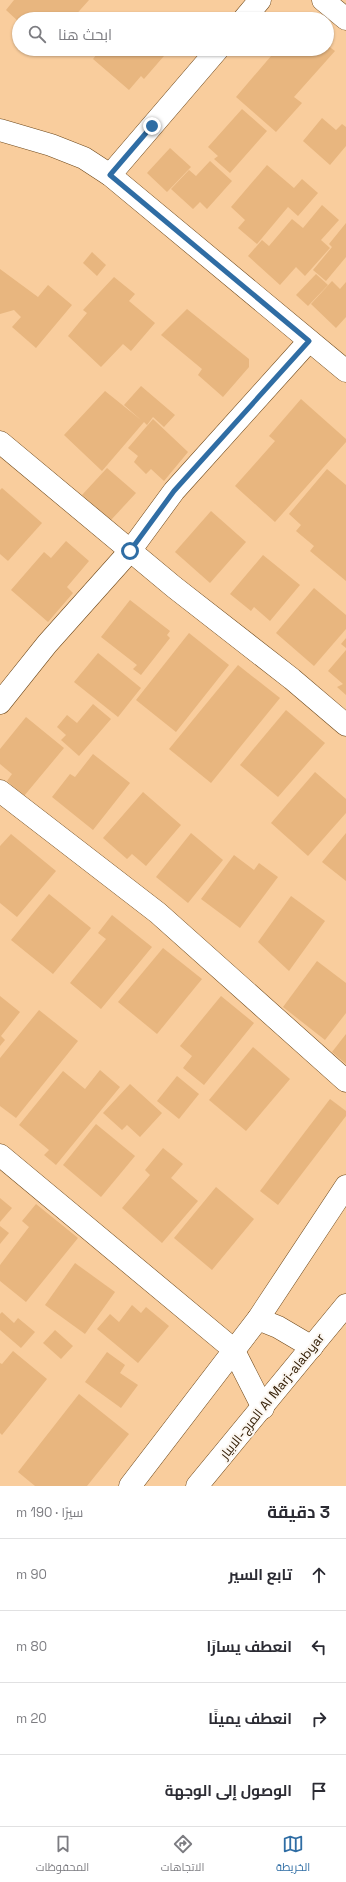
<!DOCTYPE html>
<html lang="ar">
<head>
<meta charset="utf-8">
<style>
  :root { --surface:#fff; --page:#f2f2f3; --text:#2b2b33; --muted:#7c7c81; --line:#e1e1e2; --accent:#2f6da4 }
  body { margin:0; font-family:"Space Grotesk",Cairo,sans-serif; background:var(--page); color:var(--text); direction:rtl }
  .stop { position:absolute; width:12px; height:12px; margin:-9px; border:3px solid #2f6da4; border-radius:50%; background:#fff }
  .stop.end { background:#2f6da4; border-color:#fff; box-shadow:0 1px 4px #0008 }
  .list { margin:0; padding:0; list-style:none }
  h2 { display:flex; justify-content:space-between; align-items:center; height:52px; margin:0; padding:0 16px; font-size:17px }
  h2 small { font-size:13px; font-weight:400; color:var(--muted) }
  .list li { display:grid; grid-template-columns:26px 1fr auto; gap:12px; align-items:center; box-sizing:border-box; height:72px; padding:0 16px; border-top:1px solid var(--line) }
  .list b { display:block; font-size:15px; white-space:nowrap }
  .list em { font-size:13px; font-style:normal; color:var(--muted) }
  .icon { flex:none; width:22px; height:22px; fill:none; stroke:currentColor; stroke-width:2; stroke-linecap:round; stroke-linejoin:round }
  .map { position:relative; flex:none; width:346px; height:1486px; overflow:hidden; direction:ltr }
  .search { position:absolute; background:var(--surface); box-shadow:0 1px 3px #0004; left:12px; right:12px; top:12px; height:44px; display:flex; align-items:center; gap:10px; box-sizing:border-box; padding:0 14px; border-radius:22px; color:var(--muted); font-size:15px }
  .sheet { height:340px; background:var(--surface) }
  nav { display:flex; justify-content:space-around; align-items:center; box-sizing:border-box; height:56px; border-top:1px solid var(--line); background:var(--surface); font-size:11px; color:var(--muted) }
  nav a { display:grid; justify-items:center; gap:2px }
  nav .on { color:var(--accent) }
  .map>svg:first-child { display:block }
  .building { fill:#e8b67f }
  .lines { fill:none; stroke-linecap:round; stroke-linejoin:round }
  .minor-casing { stroke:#6d4719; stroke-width:23 }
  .primary-casing { stroke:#6d4719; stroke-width:23 }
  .minor { stroke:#fff; stroke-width:22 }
  .primary { stroke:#fff; stroke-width:22 }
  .route { stroke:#2f6da4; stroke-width:5 }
  .labels { text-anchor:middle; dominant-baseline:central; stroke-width:4; stroke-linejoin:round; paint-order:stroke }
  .street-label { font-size:13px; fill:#362108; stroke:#fbf6f0 }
</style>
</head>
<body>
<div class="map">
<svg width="346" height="1486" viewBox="0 0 346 1486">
  <rect width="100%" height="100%" fill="#f9cd9d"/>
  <!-- building -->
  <g class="building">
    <polygon points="14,0 89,0 72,19 19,19 19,22 6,10"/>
    <polygon points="127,12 136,19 121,19"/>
    <polygon points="327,45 335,51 294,97 302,103 276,132 236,97 277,49 302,49 304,51 306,49 327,49"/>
    <polygon points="101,49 170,49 144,79 141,76 129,90 93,59"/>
    <polygon points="242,109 267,131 230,173 214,159 218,156 208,147"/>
    <polygon points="322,118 336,130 342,124 346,127 346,146 330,165 303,141"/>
    <polygon points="170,148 191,167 167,192 147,173"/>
    <polygon points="210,161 232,181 207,209 200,202 193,209 171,189 189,170 196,176"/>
    <polygon points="267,165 294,188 302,179 318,193 298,216 288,207 257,244 238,228 245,220 231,207"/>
    <polygon points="322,205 339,220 321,240 330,248 305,276 296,267 280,285 248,256 262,240 269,246 292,219 303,228"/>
    <polygon points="346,223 346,257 326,281 313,270 332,247 329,244"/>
    <polygon points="92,252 106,265 97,276 83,263"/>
    <polygon points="0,269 38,297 48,285 72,305 36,348 12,327 21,317 14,310 0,314"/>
    <polygon points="316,274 328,285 308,306 296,295"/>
    <polygon points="114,277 135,294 129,301 155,323 131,351 123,344 101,367 68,336 87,313 83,310"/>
    <polygon points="332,281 340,289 346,282 346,317 336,328 311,304"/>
    <polygon points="187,309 249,359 249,367 223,397 198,375 202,369 161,335"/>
    <polygon points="141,386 175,415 164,427 153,417 147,425 144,422 102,471 64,435 105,391 141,420 124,405"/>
    <polygon points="301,399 346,439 346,442 275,522 235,486 275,441 269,436"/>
    <polygon points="153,419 188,452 164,481 151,469 146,474 134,462 138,456 128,448"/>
    <polygon points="107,468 136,493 111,520 82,495"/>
    <polygon points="327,469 346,485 346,581 310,551 314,546 296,531 301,525 289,514"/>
    <polygon points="2,488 42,523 8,561 0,554 0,490"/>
    <polygon points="211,511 246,542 210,583 175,552"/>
    <polygon points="66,541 89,561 67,587 73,593 48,622 11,590 44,552 51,558"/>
    <polygon points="263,555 300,585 270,621 254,607 251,611 230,594"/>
    <polygon points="314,588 346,615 346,629 314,666 276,633"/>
    <polygon points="130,600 170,631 167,635 170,638 141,675 133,669 137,665 101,637"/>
    <polygon points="189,633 229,665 176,732 136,700"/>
    <polygon points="346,638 346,648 341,644"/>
    <polygon points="346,650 346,695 337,687 343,684 328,671"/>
    <polygon points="98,653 141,688 118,717 74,682"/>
    <polygon points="238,665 280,698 211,783 169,749"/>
    <polygon points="93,704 111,719 79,756 61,740 66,735 57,727 67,715 77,723"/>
    <polygon points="286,710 325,743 278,797 240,765"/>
    <polygon points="26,717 64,748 24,796 7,781 12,774 0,764 0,749"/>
    <polygon points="93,754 130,783 93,830 52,797 70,774 75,777"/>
    <polygon points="315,772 346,799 346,813 308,856 271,823"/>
    <polygon points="143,792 181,825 146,866 132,854 127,859 103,838"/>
    <polygon points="191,833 223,860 188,903 156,877"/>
    <polygon points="346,833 346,881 322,862"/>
    <polygon points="11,834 56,871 17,917 0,903 0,846"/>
    <polygon points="234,855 254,870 259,863 278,877 240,928 201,899"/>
    <polygon points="49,894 91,928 53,974 11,940"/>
    <polygon points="291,896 325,921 289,971 258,942"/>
    <polygon points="112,915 152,947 101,1009 70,983 106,939 98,933"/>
    <polygon points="163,948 202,979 157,1034 118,1002"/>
    <polygon points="317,961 346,983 346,1013 325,1040 283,1007"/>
    <polygon points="0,996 20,1012 1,1036 5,1040 0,1046"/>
    <polygon points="221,996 254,1023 204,1085 183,1068 192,1056 180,1046"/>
    <polygon points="39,1010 78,1041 16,1118 0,1106 0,1058"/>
    <polygon points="346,1034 346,1064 332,1052"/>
    <polygon points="253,1047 290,1079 246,1131 209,1100"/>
    <polygon points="100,1070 120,1087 56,1165 44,1155 49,1150 19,1125 63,1071 85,1089"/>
    <polygon points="177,1076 199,1094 179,1119 157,1101"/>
    <polygon points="130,1084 162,1113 140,1137 127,1125 122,1130 103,1113"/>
    <polygon points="330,1099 346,1111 346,1116 278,1205 260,1191"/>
    <polygon points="96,1124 135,1156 101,1197 63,1165"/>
    <polygon points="163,1148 183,1164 171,1178 198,1201 162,1243 122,1208 150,1175 145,1170"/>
    <polygon points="216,1187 254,1219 212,1270 174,1238"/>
    <polygon points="0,1198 12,1208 0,1222"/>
    <polygon points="36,1204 78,1238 26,1302 0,1281 0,1265 29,1227 22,1221"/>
    <polygon points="0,1226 9,1233 0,1244"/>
    <polygon points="75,1263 115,1292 85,1334 45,1305"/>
    <polygon points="132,1305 141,1313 146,1307 169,1326 138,1363 97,1329 110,1314 119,1322"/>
    <polygon points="2,1312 14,1323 18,1318 35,1332 21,1348 0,1330 0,1314"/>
    <polygon points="55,1330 73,1346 61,1359 43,1343"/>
    <polygon points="13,1351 47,1379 2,1435 0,1433 0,1363 2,1364"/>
    <polygon points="107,1352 125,1365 120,1373 138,1385 121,1408 85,1382"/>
    <polygon points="79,1394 129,1434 87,1486 35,1486 18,1472"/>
  </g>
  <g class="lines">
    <!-- minor casing -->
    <g class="minor-casing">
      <g id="minor">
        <polyline points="323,0 346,19"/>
        <polyline points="244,19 260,0"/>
        <polyline points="110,175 218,49"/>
        <polyline points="0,442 174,587 292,679 346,725"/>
        <polyline points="0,703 47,644 130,551 174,491 309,341"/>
        <polyline points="0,791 158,913 346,1081"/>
        <polyline points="0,1155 233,1349 263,1408"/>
        <polyline points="258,1319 278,1327 312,1347"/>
        <polyline points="130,1486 258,1319 346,1186"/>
      </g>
    </g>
    <!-- primary casing -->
    <g class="primary-casing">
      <g id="primary">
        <polyline points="0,130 51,145 84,158 110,175 346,371"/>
        <polyline points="197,1486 346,1305"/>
      </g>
    </g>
    <!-- minor -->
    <use href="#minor" class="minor"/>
    <!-- primary -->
    <use href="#primary" class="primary"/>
  </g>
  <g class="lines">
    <!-- route -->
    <polyline class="route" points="130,551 174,491 309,341 110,175 152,126"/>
  </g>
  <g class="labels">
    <!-- street labels -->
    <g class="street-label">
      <text transform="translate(272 1396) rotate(-51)">المرج-الابيار Al Marj-alabyar</text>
    </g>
  </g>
</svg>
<div class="stop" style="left:130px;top:551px"></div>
<div class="stop end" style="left:152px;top:126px"></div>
<div class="search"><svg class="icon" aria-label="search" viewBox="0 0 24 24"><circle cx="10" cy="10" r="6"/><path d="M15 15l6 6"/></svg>ابحث هنا</div>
</div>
<section class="sheet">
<h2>3 دقيقة<small>سيرًا · 190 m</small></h2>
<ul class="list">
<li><svg class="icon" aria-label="ahead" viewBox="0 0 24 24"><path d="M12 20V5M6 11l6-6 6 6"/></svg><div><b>تابع السير</b></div><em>90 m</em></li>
<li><svg class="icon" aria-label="left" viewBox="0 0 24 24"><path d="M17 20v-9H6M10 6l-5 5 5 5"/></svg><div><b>انعطف يسارًا</b></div><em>80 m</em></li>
<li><svg class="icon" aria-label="right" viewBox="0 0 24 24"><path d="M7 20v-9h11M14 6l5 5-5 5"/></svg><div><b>انعطف يمينًا</b></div><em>20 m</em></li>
<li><svg class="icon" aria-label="arrive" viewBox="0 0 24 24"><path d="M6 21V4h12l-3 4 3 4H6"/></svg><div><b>الوصول إلى الوجهة</b></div></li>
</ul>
</section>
<nav>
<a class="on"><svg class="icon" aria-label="map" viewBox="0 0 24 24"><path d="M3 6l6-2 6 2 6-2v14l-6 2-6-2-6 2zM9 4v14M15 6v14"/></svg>الخريطة</a>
<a><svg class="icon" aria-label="directions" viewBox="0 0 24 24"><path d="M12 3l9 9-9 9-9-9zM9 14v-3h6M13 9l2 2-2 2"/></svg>الاتجاهات</a>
<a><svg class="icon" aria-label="saved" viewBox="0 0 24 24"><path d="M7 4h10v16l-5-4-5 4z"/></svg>المحفوظات</a>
</nav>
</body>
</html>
